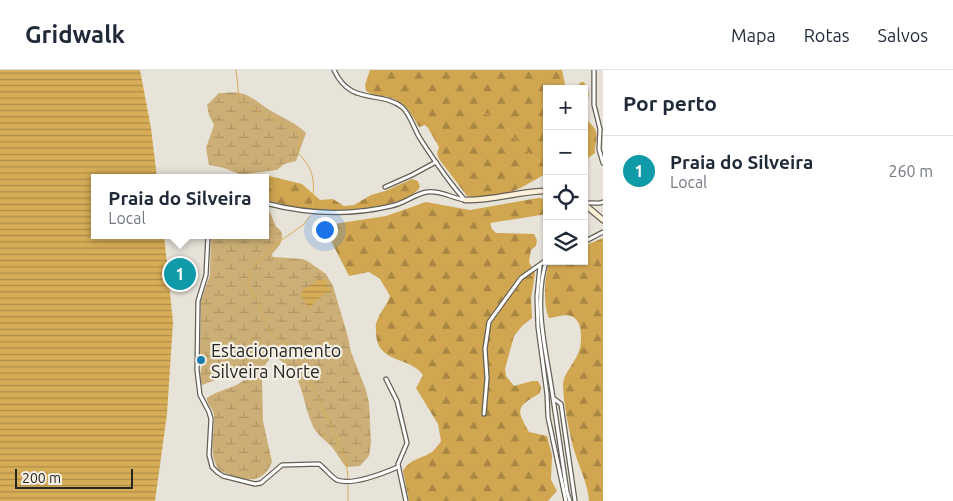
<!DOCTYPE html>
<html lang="pt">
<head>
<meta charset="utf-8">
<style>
  :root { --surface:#fff; --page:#f6f6f7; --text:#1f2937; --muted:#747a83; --line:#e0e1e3; --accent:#1d7fab }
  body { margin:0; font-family:Ubuntu,sans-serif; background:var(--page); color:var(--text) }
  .controls { position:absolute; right:15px; top:15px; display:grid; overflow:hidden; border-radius:0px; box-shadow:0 1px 4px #0004 }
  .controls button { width:45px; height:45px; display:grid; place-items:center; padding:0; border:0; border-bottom:1px solid var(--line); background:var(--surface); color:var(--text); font:25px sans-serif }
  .scale { position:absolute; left:15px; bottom:12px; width:118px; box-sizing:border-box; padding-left:5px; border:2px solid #282622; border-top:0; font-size:14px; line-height:18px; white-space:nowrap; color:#282622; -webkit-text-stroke:4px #f5f0e6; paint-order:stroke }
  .you { position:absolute; left:324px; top:159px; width:18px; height:18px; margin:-12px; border:4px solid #fff; border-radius:50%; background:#1a73e8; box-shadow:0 0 0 8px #1a73e833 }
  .badge { display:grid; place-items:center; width:32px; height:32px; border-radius:50%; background:var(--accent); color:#fff; font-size:16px; font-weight:700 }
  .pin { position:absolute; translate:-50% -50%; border:2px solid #fff; box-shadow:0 1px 5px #0006 }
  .popup { position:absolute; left:91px; top:104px; width:178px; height:65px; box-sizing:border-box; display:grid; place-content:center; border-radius:0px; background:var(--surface); filter:drop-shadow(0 1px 4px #0005); font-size:16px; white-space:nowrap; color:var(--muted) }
  .popup b { font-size:19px; color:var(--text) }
  .popup::after { content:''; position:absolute; left:50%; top:100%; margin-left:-10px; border:10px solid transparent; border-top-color:var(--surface) }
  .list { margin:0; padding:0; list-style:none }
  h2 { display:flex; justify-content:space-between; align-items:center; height:65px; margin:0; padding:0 20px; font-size:21px }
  h2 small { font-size:16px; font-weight:400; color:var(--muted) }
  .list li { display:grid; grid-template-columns:32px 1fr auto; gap:15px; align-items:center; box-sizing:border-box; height:70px; padding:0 20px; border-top:1px solid var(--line) }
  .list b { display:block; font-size:19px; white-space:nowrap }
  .list p { margin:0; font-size:16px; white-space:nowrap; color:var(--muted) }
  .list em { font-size:16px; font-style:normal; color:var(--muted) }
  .icon { flex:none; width:28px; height:28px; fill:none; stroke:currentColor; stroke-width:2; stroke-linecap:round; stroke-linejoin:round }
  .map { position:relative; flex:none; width:603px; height:431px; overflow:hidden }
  header { display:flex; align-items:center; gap:30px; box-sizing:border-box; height:70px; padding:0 25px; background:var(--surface); border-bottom:1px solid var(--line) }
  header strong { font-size:24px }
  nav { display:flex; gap:28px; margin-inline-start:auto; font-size:18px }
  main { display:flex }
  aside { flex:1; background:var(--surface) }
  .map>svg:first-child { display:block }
  .forest { fill:url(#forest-firs) }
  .wetland { fill:url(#wetland-marsh) }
  .water { fill:url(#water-rules) }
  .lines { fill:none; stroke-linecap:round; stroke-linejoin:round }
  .stream { stroke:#d7ad57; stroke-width:1 }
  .street-casing { stroke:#646057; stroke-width:5.5 }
  .secondary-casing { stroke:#646057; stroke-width:7 }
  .street { stroke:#fff; stroke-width:3 }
  .secondary { stroke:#fdf1da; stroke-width:4.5 }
  .poi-dot { fill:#1d7fab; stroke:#f5f0e6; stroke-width:2 }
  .labels { text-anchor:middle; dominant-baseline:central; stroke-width:4.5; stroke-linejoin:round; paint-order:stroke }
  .poi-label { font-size:18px; fill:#282622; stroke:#f5f0e6; text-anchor:start }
</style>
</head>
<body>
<header>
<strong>Gridwalk</strong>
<nav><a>Mapa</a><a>Rotas</a><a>Salvos</a></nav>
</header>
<main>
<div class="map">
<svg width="603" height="431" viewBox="0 0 603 431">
  <defs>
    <pattern id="forest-firs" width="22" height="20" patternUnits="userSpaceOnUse" patternTransform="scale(1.25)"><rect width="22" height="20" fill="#d0a651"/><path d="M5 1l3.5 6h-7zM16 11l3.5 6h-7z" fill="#a98743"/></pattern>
    <pattern id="wetland-marsh" width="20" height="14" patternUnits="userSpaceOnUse" patternTransform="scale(1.25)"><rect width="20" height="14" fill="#ccaf76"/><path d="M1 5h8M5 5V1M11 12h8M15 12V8" fill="none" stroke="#af9666"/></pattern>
    <pattern id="water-rules" width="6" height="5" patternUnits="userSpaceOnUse" patternTransform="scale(1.25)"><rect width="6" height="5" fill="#d7ad57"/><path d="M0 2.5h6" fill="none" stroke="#ae8d48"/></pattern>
  </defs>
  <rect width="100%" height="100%" fill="#e8e3d9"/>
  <!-- forest -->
  <g class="forest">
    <path d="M370 0H562L566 19H547V103C516 121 503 130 467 126L439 89 437 83 439 77 428 58 425 55 419 57C411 43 405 31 388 27 380 25 373 26 366 21L365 15Z"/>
    <path d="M581 12H584C594 29 585 27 585 42 585 50 592 54 595 59 599 66 594 76 595 83L584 91V19H575Z"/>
    <path d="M265 105 302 114 320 130 333 129 344 136 354 135 371 125 385 121 412 109 418 111 420 117C408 139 333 142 310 140 295 138 280 133 265 130V108H258Z"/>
    <path d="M538 128 547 129V144L490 153 492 159 496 163 534 164 537 170 536 176 531 180 529 192 535 203 531 229 532 248 522 256 514 266 505 299 506 306 514 316 532 311H538L541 317 540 323C517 337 515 338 529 362L547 366 552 385 551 410 557 421 548 431H409L403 401C410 388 423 389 433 381 436 378 439 374 441 371L438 354 416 318 423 305C410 286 376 294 376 262 376 259 375 254 377 251 380 242 387 235 390 226L380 209 369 202 349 206 328 165 320 169 316 168 314 159 317 155 334 154 386 146 426 132 470 140Z"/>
    <path d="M603 168V431H589C588 414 580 400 575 383 570 367 563 331 563 315 564 299 581 290 581 269 581 264 581 259 579 254 572 240 561 247 549 248 543 236 544 204 550 191H584V176Z"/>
  </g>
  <!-- wetland -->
  <g class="wetland">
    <path d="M219 23C225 23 232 22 239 23 252 25 262 36 273 42 285 49 296 53 306 63L296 91 284 94 277 100 247 104H239L224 98 209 95 206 78 214 55 209 45 207 35Z"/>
    <path d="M265 137C272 142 271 146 275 154 276 158 277 156 280 160 286 169 278 178 272 184L273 187 303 189 309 192 326 204 333 216 348 267 351 282 366 320 369 333 371 373 369 386 360 396 346 397C340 390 336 381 330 375 323 368 316 364 312 354 299 322 306 307 273 285L264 296 262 310 263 351 272 392C262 418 240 409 220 401 207 385 215 364 214 346 214 338 206 335 207 328 218 320 232 319 243 311V306L237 302 202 315C199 306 200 300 204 292L200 286 201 230 210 205 211 165H265Z"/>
  </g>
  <!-- water -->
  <g class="water">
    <polygon points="0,0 140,0 151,58 157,108 95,108 95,165 164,165 173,252 167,344 155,431 0,431"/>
    <polygon points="318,208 326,211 329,216 326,216 332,222 324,224 309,238 301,226 302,220 316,212"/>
  </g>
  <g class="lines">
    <!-- stream -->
    <g class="stream">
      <path d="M236 0 239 27C255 45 280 48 298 63L300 67 298 83C317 103 314 113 312 139"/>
      <polyline points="427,0 466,35 498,49 523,78 536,89 547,95"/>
      <polyline points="310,146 303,155 269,179 263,188 256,193 250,202 248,215 261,239 269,262 274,268 280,270 287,276 299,292 319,329 346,390 348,408"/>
      <polyline points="348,416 348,431"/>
    </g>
    <!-- street casing -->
    <g class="street-casing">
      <g id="street">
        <path d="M334 0C350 36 380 20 402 37 411 45 414 60 421 70 434 90 448 111 464 129"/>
        <polyline points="594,0 594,35 600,59 599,79 603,93"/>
        <polyline points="385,117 412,105 436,92"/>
        <path d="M265 133C307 144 349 146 391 136 404 134 414 124 427 122 440 120 452 128 465 130"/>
        <path d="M584 134C591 131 597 135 603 132"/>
        <path d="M208 165 206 205 198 231 197 300 200 325 209 342 211 349 209 385 212 397 217 402 223 406 255 414 261 413 282 395 319 394C326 399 330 406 337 410 352 416 384 403 398 397"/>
        <polyline points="584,172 603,162"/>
        <path d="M547 189C532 233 547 283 553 328L561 334 575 431"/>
        <polyline points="540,195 537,227 538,257 547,324 548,347 566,431"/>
        <polyline points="386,309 397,331 407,373 398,394 406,431"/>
        <polyline points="553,328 567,422 570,431"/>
        <polyline points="484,344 487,308 485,279 489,252 521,208 545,191"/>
      </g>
    </g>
    <!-- secondary casing -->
    <g class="secondary-casing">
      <g id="secondary">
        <path d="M465 130C493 131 519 121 547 121"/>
        <polyline points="584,134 603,150"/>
      </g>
    </g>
    <!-- street -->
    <use href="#street" class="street"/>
    <!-- secondary -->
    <use href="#secondary" class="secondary"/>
  </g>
  <!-- markers -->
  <circle class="poi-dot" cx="201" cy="290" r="5"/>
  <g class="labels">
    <!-- poi labels -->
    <g class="poi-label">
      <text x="211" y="280">Estacionamento<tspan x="211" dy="21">Silveira Norte</tspan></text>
    </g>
  </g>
</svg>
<div class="controls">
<button>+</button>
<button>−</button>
<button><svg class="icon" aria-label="locate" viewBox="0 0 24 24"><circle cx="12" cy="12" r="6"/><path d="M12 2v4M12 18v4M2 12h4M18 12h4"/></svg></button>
<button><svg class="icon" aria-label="layers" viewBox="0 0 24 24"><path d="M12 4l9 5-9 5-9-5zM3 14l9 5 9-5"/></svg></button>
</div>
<div class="scale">200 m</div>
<div class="you"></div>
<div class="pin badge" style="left:180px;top:204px;background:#0f9aa8">1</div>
<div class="popup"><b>Praia do Silveira</b>Local</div>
</div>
<aside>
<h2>Por perto<small></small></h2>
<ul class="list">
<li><span class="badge" style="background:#0f9aa8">1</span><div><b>Praia do Silveira</b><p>Local</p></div><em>260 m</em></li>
</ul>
</aside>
</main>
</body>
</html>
